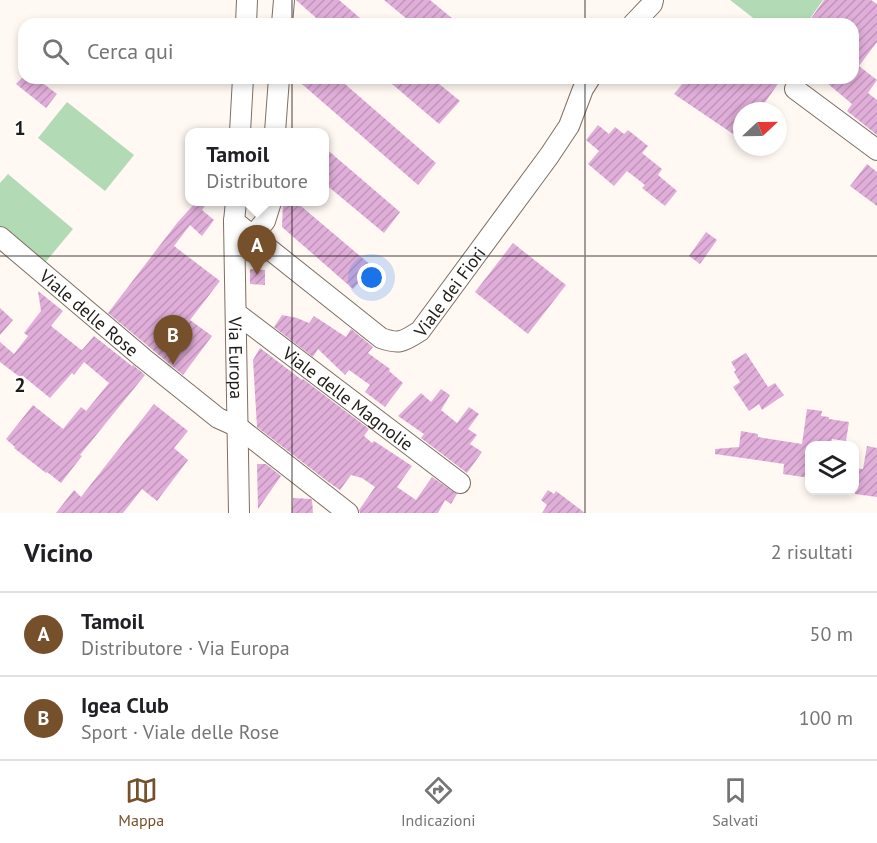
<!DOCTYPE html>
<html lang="it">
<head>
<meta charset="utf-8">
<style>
  :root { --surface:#fff; --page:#f2f2f2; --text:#202124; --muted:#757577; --line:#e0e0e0; --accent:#75502b }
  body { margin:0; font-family:"PT Sans",sans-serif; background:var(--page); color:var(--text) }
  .controls { position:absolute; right:18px; bottom:18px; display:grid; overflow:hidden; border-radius:12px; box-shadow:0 3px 9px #0003 }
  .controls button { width:54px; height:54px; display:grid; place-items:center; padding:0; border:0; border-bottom:2px solid var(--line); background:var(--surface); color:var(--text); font:30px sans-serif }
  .compass { position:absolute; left:733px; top:102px; width:54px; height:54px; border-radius:50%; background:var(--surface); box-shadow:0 3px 9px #0003; rotate:68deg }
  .you { position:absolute; left:372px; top:278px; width:21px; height:21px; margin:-15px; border:4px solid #fff; border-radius:50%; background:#1a73e8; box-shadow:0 0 0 9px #1a73e833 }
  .badge { display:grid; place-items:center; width:39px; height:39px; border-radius:50%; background:var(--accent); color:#fff; font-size:20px; font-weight:700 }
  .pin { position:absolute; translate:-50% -50px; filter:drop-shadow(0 2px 3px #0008) }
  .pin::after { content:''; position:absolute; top:32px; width:21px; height:18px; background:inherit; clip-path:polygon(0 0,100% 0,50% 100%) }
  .popup { position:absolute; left:185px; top:128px; width:144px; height:78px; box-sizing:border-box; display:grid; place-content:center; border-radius:12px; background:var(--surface); filter:drop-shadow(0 2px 4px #0005); font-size:20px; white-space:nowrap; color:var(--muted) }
  .popup b { font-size:22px; color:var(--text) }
  .popup::after { content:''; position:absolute; left:50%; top:100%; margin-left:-12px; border:12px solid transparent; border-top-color:var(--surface) }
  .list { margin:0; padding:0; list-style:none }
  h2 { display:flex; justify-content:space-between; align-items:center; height:78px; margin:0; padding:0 24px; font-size:26px }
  h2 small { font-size:20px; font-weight:400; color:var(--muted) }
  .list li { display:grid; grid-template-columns:39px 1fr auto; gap:18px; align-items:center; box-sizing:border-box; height:84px; padding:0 24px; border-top:2px solid var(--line) }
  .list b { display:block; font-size:22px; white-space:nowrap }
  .list p { margin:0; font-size:20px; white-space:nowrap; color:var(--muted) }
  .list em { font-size:20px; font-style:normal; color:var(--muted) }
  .icon { flex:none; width:33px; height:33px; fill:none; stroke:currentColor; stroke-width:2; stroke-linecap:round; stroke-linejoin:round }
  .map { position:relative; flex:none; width:877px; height:513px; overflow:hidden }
  .search { position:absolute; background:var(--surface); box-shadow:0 3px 9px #0003; left:18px; right:18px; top:18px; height:66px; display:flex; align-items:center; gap:15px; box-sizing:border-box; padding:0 21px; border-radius:18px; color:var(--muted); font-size:22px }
  .sheet { height:246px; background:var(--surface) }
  nav { display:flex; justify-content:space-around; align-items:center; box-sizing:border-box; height:84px; border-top:2px solid var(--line); background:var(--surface); font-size:16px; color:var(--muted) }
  nav a { display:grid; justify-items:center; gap:3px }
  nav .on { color:var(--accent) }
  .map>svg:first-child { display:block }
  .green { fill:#b2dbb5 }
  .building { fill:url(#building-hatch) }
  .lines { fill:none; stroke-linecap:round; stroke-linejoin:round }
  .minor-casing { stroke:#7d6f64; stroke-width:22 }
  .minor { stroke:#fff; stroke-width:20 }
  .grid { fill:none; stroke:#201b16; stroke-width:1.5; stroke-opacity:0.55 }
  .labels { text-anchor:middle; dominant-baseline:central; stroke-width:4.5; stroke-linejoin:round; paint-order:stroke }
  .street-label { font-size:18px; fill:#201b16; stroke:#fff }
  .grid-label { font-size:20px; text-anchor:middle; font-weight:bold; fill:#201b16; stroke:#fff; stroke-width:4.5; stroke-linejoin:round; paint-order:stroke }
</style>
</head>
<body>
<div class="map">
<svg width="877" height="513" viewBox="0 0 877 513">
  <defs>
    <pattern id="building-hatch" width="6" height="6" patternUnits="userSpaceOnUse" patternTransform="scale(1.5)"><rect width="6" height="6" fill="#e0aed9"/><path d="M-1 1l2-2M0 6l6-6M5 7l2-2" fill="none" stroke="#c095ba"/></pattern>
  </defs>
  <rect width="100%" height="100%" fill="#fff8f3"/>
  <!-- green -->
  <g class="green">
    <polygon points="730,0 823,0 806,24 761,24"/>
    <polygon points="67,102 134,155 105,191 38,138"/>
    <polygon points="8,174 73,229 43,265 0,229 0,183"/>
  </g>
  <!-- building -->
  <g class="building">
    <polygon points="296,0 339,0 367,24 323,24"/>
    <polygon points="384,0 430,0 459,24 413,24"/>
    <polygon points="824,0 871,0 877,4 877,42 859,66 877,80 868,93 877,100 877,135 847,111 852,104 821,78 853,78 853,24 807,24"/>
    <polygon points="22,78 36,78 57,94 46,108 16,84"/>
    <polygon points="295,78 338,78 436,163 418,185"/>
    <polygon points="385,78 432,78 460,101 439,124"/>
    <polygon points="687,78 782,78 759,111 742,111 742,140 674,94"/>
    <polygon points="598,125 609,134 615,127 624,134 628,130 648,146 642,153 662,169 658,175 677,191 665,206 642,188 645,185 627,171 614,186 588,164 599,151 586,140"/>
    <polygon points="324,147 400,212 384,233 324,183"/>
    <polygon points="867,164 877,172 877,206 850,186"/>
    <polygon points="197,201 207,203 202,210 214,220 202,236 190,225 174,246 220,281 190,320 212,336 183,375 108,313 177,223"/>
    <polygon points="295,201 373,267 353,289 282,227 283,202"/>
    <polygon points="706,232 717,240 700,264 689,256"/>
    <polygon points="513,243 566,285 528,334 475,292"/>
    <polygon points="250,269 265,270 265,285 250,284"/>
    <polygon points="38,291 63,311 51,326 80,349 82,350 94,336 132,366 133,365 145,375 80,455 82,456 61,483 47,472 46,473 14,448 15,447 6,439 33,405 63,429 81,407 86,411 109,383 84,362 74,375 72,373 50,398 23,376 21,378 0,362 0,342 14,354 28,336 24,333 41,311"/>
    <polygon points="0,308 13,320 0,335"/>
    <polygon points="282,315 297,318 309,323 314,316 346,337 351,329 373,347 368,353 390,369 389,371 403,383 385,407 365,392 370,385 349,370 345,375 318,349 313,357 274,327"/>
    <polygon points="260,348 302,380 303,379 369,429 364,436 372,443 374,441 412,466 397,487 416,500 432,477 457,494 451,504 445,500 438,513 360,513 359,510 375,487 362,478 351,475 340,490 327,481 257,427 253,360"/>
    <polygon points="746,353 768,387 775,383 784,395 762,410 759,404 749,411 733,387 740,382 734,372 736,370 731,362"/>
    <polygon points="441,389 450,395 441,410 457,423 469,407 479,414 468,429 477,435 470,444 482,452 467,473 421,438 424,434 398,416 421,393 431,402"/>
    <polygon points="154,404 188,431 174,448 188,460 157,501 142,489 123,513 56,513 74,490 81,497"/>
    <polygon points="807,409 822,411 821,416 829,417 829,419 849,422 846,441 832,439 831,446 810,446 810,478 783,474 784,464 715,454 715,449 739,447 741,431 758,434 758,437 802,444"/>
    <polygon points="867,446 877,448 877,497 855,494 855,468 863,469"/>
    <polygon points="257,464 266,464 281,476 258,509"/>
    <polygon points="548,490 554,494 556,491 585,513 542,513 547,505 541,500"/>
    <polygon points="293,498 311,499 312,500 313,513 292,513"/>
  </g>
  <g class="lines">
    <!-- minor casing -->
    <g class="minor-casing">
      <g id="minor">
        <polyline points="246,24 247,0"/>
        <polyline points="282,24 284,0"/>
        <polyline points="633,24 652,4 653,0"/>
        <polyline points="795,89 877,150"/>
        <polyline points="240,132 243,78"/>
        <polyline points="275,132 279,78"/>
        <path id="s1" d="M236 202 234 221 239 513"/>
        <path id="s2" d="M234 221 381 338C400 345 404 341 420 331L549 156 569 126 583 89 590 78"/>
        <polyline points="253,236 265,221 271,202"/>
        <path id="s3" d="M0 237 143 358 218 418 238 427 348 513"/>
        <path id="s4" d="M236 313 460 483"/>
      </g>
    </g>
    <!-- minor -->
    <use href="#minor" class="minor"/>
  </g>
  <!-- grid -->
  <path class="grid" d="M292 0V24M585 0V24M292 78V513M585 78V513M0 256H877"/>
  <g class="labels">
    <!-- street labels -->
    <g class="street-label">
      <text stroke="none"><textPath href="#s2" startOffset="279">Viale dei Fiori</textPath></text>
      <text stroke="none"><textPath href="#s3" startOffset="117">Viale delle Rose</textPath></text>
      <text stroke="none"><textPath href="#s1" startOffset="156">Via Europa</textPath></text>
      <text stroke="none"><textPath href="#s4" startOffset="141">Viale delle Magnolie</textPath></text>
    </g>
  </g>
  <g class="grid-label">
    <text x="20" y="135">1</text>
    <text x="20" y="392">2</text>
  </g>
</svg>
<div class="controls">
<button><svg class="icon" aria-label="layers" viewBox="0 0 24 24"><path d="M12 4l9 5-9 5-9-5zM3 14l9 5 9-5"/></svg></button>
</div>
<svg class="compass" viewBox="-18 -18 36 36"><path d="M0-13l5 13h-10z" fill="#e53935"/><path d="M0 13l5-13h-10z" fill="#757577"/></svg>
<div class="you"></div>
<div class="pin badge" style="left:257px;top:275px">A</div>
<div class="popup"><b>Tamoil</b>Distributore</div>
<div class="pin badge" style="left:173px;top:365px">B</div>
<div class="search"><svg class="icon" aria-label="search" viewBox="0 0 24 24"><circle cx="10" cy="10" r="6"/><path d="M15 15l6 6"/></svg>Cerca qui</div>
</div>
<section class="sheet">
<h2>Vicino<small>2 risultati</small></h2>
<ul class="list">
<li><span class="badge">A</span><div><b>Tamoil</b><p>Distributore · Via Europa</p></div><em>50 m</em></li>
<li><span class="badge">B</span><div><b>Igea Club</b><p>Sport · Viale delle Rose</p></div><em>100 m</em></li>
</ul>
</section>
<nav>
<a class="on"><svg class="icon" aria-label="map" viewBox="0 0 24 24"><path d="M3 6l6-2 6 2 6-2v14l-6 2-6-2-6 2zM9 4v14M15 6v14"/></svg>Mappa</a>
<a><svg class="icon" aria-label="directions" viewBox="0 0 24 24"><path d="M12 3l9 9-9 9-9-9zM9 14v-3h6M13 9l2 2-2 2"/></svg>Indicazioni</a>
<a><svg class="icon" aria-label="saved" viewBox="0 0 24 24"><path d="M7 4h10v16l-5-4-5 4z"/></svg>Salvati</a>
</nav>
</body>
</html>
